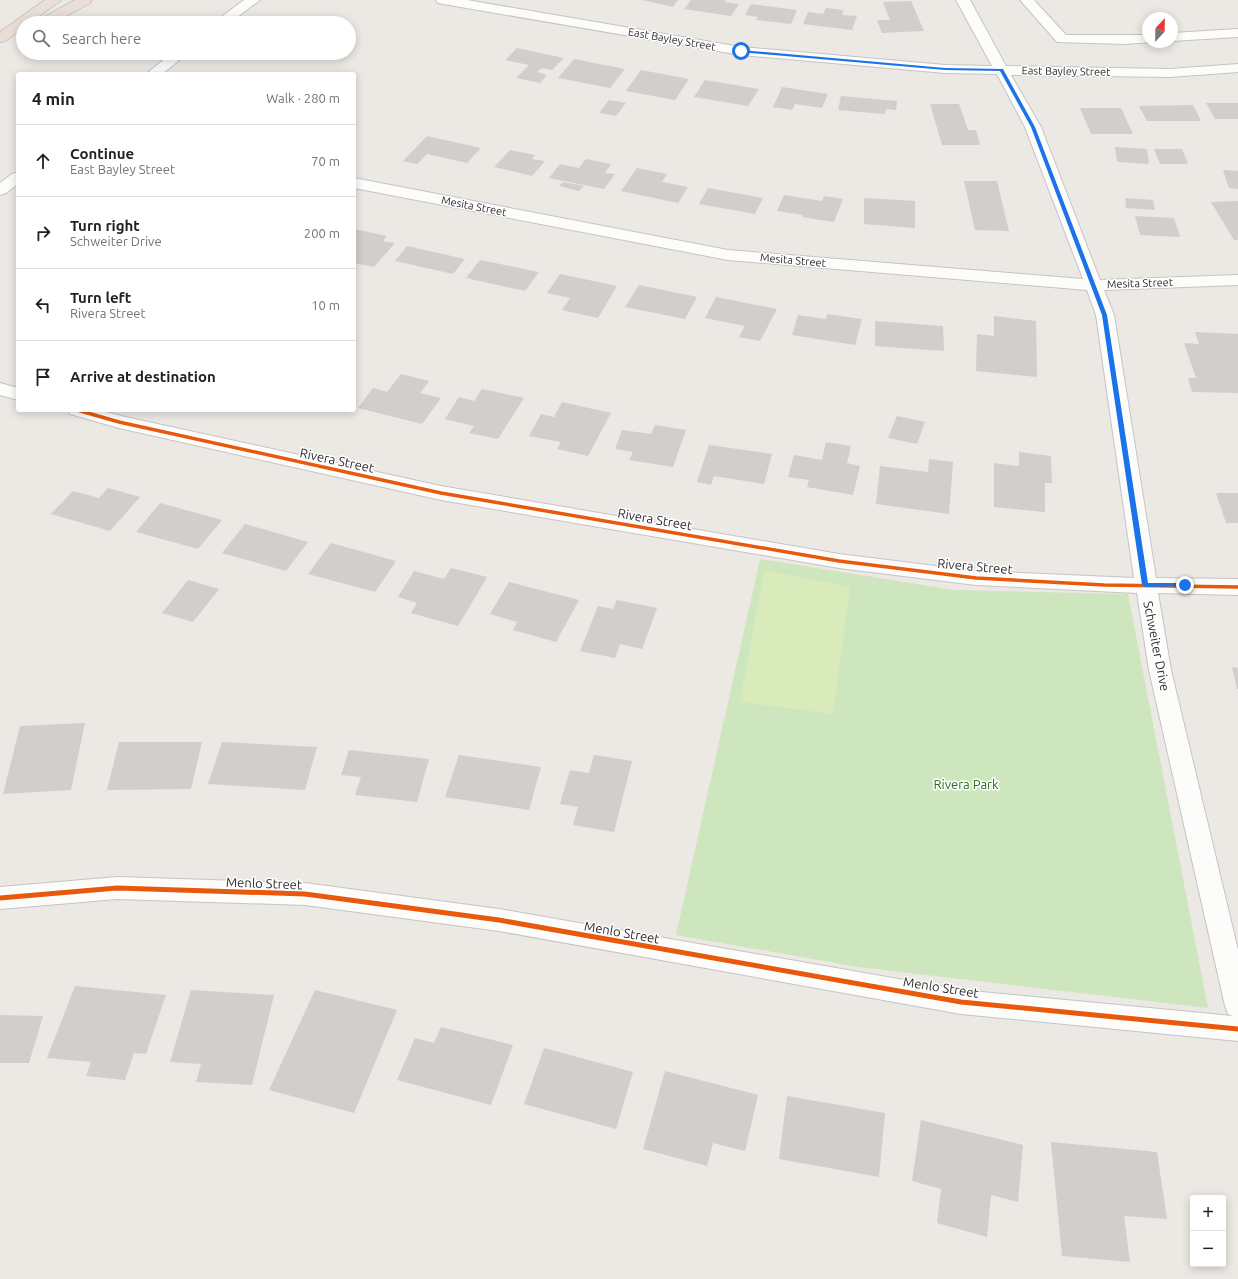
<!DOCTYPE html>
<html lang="en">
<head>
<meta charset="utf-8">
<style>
  :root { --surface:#fff; --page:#f6f6f6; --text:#202124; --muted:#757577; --line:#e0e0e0 }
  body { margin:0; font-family:Ubuntu,sans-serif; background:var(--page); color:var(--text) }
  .controls { position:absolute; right:12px; bottom:12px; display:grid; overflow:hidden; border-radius:4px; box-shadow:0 2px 10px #0003 }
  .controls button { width:36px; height:36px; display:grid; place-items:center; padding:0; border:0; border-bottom:1px solid var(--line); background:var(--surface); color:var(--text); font:20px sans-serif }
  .compass { position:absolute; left:1142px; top:12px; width:36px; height:36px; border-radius:50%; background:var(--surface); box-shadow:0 2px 10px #0003; rotate:22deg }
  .stop { position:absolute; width:12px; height:12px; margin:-9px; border:3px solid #1a73e8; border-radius:50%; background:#fff }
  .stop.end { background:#1a73e8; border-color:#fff; box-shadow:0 1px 4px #0008 }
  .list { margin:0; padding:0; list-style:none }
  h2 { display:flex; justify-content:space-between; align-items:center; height:52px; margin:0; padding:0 16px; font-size:17px }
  h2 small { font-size:13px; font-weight:400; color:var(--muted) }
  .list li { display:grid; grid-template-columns:26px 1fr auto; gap:12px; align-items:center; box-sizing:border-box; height:72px; padding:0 16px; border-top:1px solid var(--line) }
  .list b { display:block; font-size:15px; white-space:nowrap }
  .list p { margin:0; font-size:13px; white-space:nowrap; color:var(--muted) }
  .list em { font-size:13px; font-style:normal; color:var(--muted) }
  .icon { flex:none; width:22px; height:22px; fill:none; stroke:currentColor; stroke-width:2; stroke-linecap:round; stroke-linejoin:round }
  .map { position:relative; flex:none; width:1238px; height:1279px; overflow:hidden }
  .search { position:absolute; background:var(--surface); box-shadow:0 2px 10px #0003; left:16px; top:16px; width:340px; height:44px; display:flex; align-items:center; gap:10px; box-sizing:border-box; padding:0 14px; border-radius:22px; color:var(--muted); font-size:15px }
  .panel { position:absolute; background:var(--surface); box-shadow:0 2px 10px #0003; left:16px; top:72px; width:340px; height:340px; border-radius:4px }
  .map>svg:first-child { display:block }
  .green { fill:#cee6be }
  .pitch { fill:#d9eabb }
  .building { fill:#d1cecb }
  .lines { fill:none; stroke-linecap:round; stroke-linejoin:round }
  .minor-casing { stroke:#c5c4c5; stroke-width:2 }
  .highway-casing { stroke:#c6c5c4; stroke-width:2 }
  .minor { fill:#fcfcfb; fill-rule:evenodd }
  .highway { fill:#eadfd6; fill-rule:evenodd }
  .cycleway-far1-casing { stroke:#fff; stroke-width:6 }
  .cycleway-casing { stroke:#fff; stroke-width:8 }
  .cycleway-far1 { stroke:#e8590c; stroke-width:3.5 }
  .cycleway { stroke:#e8590c; stroke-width:5 }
  .route { fill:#1a73e8 }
  .labels { text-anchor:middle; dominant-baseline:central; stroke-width:3; stroke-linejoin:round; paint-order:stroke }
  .far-street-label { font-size:11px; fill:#2e2e2e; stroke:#fff }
  .street-label { font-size:13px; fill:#2e2e2e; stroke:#fff }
  .park-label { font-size:13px; fill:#2c6e1b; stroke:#fff }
</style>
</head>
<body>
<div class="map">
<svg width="1238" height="1279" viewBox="0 0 1238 1279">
  <rect width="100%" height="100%" fill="#ece8e4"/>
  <!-- green -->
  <polygon class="green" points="760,559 954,590 1128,594 1208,1008 858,967 676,935"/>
  <!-- pitch -->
  <polygon class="pitch" points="764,570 850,587 833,714 740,702"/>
  <!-- building -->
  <g class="building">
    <polygon points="642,0 678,0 673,7"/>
    <polygon points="691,0 726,0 724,2 739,4 731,16 684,9"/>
    <polygon points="911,1 924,31 882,33 877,20 890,20 883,2"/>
    <polygon points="751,4 797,10 791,24 756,20 758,17 745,15"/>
    <polygon points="826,8 844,10 842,15 857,16 852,30 803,24 808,12 823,14"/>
    <polygon points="517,48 564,58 552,70 542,68 537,72 547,75 540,83 516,78 529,65 505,60"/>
    <polygon points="574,59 625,69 610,88 558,78"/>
    <polygon points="641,70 689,79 675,100 626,91"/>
    <polygon points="705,80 759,89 748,106 694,97"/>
    <polygon points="782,87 828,94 822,108 795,104 792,110 773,107"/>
    <polygon points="841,96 897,101 896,110 886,109 885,114 838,110"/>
    <polygon points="609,100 626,103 616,116 599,113"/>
    <polygon points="1206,103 1238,103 1238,119 1215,119"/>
    <polygon points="930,104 959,104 968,130 976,130 980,145 942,145"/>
    <polygon points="1193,105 1201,121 1147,121 1139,106"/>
    <polygon points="1080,108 1121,108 1133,134 1091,134"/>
    <polygon points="427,136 481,148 467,163 427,154 417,164 403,161"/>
    <polygon points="1115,147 1147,149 1149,164 1117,162"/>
    <polygon points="1154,149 1182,149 1188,164 1160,164"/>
    <polygon points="510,150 535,155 532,159 545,161 532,176 494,167"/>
    <polygon points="586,159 611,164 605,173 615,174 604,189 549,178 560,164 579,168"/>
    <polygon points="637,168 667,174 662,182 688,187 678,203 621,191"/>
    <polygon points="1223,170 1238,171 1238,189 1229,188"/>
    <polygon points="964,181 997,181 1009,231 975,230"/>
    <polygon points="563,182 584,186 579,191 559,186"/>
    <polygon points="708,188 763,198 755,214 699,204"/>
    <polygon points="784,195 822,201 824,196 843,199 834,222 802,217 803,215 777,211"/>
    <polygon points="864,198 915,201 915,228 864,224"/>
    <polygon points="1125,198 1153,200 1155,210 1126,208"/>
    <polygon points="1238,201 1238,240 1234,240 1211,202"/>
    <polygon points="1135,216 1174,218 1180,237 1140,235"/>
    <polygon points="354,229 387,236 383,241 395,243 374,267 354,263"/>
    <polygon points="407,246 465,259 453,274 395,261"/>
    <polygon points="480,260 539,272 525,291 466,278"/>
    <polygon points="560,274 617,286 598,318 562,310 570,298 547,293"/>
    <polygon points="639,285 697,297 685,319 625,307"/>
    <polygon points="716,297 777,309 760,341 739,337 745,326 705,318"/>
    <polygon points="827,314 862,319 855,345 792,335 798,315 826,319"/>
    <polygon points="994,316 1036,321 1037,377 976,371 977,334 994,336"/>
    <polygon points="875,321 943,326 944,351 875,346"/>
    <polygon points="1195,332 1238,334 1238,393 1192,392 1188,378 1196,378 1184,343 1199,344"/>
    <polygon points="401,374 429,381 420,393 441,398 422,424 358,408 373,388 387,392"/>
    <polygon points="482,389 524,398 498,439 469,433 474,426 445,419 459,397 474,401"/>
    <polygon points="562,402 611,413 588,456 557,449 561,442 529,436 541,414 554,417"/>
    <polygon points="897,416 925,422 917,444 888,438"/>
    <polygon points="655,425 686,430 673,467 629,460 633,452 615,449 622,430 651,434"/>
    <polygon points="826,442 851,446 847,463 860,466 853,495 807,487 809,480 788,477 794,455 822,460"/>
    <polygon points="709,445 772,454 764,484 714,476 711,485 697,482"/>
    <polygon points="1019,452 1051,456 1052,483 1045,483 1045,512 994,507 994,463 1019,466"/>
    <polygon points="929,459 953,462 949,514 876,504 880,466 928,472"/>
    <polygon points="108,488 140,497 110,531 51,514 73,491 99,498"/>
    <polygon points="1216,493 1238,493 1238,523 1226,523"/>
    <polygon points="160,503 222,520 198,549 136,532"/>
    <polygon points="245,524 308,542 286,571 222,553"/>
    <polygon points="331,543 396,561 375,592 308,574"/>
    <polygon points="451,568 487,577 458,626 411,613 417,603 398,597 414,571 444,579"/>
    <polygon points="188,580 219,589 193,622 162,613"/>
    <polygon points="509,582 579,600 556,642 513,630 517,622 490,614"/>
    <polygon points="617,600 657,608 642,649 620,644 615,658 580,651 598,606 613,609"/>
    <polygon points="1232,667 1238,668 1238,689 1237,689"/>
    <polygon points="85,723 71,790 3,794 20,726"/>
    <polygon points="119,742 202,742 191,789 107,790"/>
    <polygon points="222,742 317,747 305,790 208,784"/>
    <polygon points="349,750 429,759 417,802 355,795 361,777 341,775"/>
    <polygon points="459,755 541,767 529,810 445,797"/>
    <polygon points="594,755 632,761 614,832 573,825 578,807 560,804 570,770 589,773"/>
    <polygon points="75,986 166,995 146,1054 134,1053 125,1080 86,1076 91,1062 47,1058"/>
    <polygon points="191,990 274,995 252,1085 196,1082 201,1064 170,1062"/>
    <polygon points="315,990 397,1010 354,1113 269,1090"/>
    <polygon points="0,1015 43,1016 29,1063 0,1063"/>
    <polygon points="441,1027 513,1045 491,1105 397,1080 415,1038 434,1043"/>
    <polygon points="544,1048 633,1072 616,1129 524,1104"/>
    <polygon points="665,1071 758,1095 745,1151 713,1143 707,1166 643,1149"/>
    <polygon points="787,1096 885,1113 879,1177 779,1159"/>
    <polygon points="921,1120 1023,1145 1018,1202 991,1195 987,1237 937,1223 941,1189 912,1181"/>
    <polygon points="1051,1142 1157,1152 1167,1219 1124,1216 1130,1262 1062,1256"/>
  </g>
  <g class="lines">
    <!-- minor casing -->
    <g class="minor-casing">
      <g id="minor">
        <polygon points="244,0 260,0 229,23 213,23"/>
        <polygon points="436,0 467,0 741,47 945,65 992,66 956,0 970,0 1006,66 1170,69 1238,64 1238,72 1170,77 1011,75 1041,127 1100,280 1238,275 1238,285 1104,290 1114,315 1156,578 1238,579 1238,595 1158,593 1171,670 1238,950 1238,1041 961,1014 499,931 305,905 117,899 0,909 0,887 117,877 305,883 499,909 961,990 1233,1016 1228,1014 1225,1006 1149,670 1137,593 976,585 839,568 441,500 119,428 70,414 68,410 99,410 121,416 441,486 839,554 976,571 1134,578 1096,315 1087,290 728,260 354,188 354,178 728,250 1083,279 1025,127 997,74 945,73 741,55 443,4 438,3"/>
        <polygon points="1020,0 1034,0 1066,35 1148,35 1148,42 1153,42 1125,44 1057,42"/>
        <polygon points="1238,29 1238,37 1172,41 1172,33"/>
        <polygon points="172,53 188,53 162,74 146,74"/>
        <polygon points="18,172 18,184 6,193 0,195 0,183 12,174"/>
        <polygon points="0,383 18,388 18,400 0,395"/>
      </g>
    </g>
    <!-- highway casing -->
    <g class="highway-casing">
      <g id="highway">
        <polygon points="45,0 61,0 30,23 23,23 23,28 5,41 0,42 0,32"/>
        <polygon points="75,0 92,0 90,3 54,23 37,23 39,20"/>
      </g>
    </g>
    <!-- minor -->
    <use href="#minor" class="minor"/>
    <!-- highway -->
    <use href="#highway" class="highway"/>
    <!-- cycleway-far1 casing -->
    <g class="cycleway-far1-casing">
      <polyline id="cycleway-far1" points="77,410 119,422 441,493 839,561 976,578 1104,585 1238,587"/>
    </g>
    <!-- cycleway casing -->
    <g class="cycleway-casing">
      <polyline id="cycleway" points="0,898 117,888 305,894 499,920 961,1002 1238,1029"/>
    </g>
    <!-- cycleway-far1 -->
    <use href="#cycleway-far1" class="cycleway-far1"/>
    <!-- cycleway -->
    <use href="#cycleway" class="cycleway"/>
  </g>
  <!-- route -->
  <polygon class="route" points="741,50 945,68 1003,69 1035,127 1107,315 1148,583 1187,583 1187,586 1146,587 1142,585 1102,315 1031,127 1000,71 945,70 739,52"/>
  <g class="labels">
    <!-- far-street labels -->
    <g class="far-street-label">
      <text transform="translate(672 39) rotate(10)">East Bayley Street</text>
      <text transform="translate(1066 71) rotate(1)">East Bayley Street</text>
      <text transform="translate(474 206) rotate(11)">Mesita Street</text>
      <text transform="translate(793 260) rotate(5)">Mesita Street</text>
      <text transform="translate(1140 283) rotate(-2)">Mesita Street</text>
    </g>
    <!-- street labels -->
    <g class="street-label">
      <text transform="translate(337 460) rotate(12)">Rivera Street</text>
      <text transform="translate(655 519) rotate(10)">Rivera Street</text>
      <text transform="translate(975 566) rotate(5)">Rivera Street</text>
      <text transform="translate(1157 646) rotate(79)">Schweiter Drive</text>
      <text transform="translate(264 883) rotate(2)">Menlo Street</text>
      <text transform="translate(622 932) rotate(10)">Menlo Street</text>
      <text transform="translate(941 987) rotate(9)">Menlo Street</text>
    </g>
    <!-- park labels -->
    <g class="park-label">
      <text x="966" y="784">Rivera Park</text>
    </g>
  </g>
</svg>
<div class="controls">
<button>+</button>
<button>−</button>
</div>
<svg class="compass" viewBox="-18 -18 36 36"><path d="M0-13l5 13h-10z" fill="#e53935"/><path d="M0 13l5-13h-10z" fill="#757577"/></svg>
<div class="stop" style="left:741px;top:51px"></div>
<div class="stop end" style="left:1185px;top:585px"></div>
<div class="search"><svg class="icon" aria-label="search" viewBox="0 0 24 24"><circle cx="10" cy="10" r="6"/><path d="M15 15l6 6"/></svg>Search here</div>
<section class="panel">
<h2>4 min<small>Walk · 280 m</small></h2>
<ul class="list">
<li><svg class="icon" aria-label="ahead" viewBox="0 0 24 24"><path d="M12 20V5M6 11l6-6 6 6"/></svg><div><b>Continue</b><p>East Bayley Street</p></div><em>70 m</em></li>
<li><svg class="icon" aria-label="right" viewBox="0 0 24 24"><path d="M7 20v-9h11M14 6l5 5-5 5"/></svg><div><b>Turn right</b><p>Schweiter Drive</p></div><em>200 m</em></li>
<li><svg class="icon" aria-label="left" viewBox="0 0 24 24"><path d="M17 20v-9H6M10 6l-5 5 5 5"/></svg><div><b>Turn left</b><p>Rivera Street</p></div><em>10 m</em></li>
<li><svg class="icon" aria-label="arrive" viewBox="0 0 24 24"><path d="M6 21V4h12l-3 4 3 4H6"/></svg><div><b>Arrive at destination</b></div></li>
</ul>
</section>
</div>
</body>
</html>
